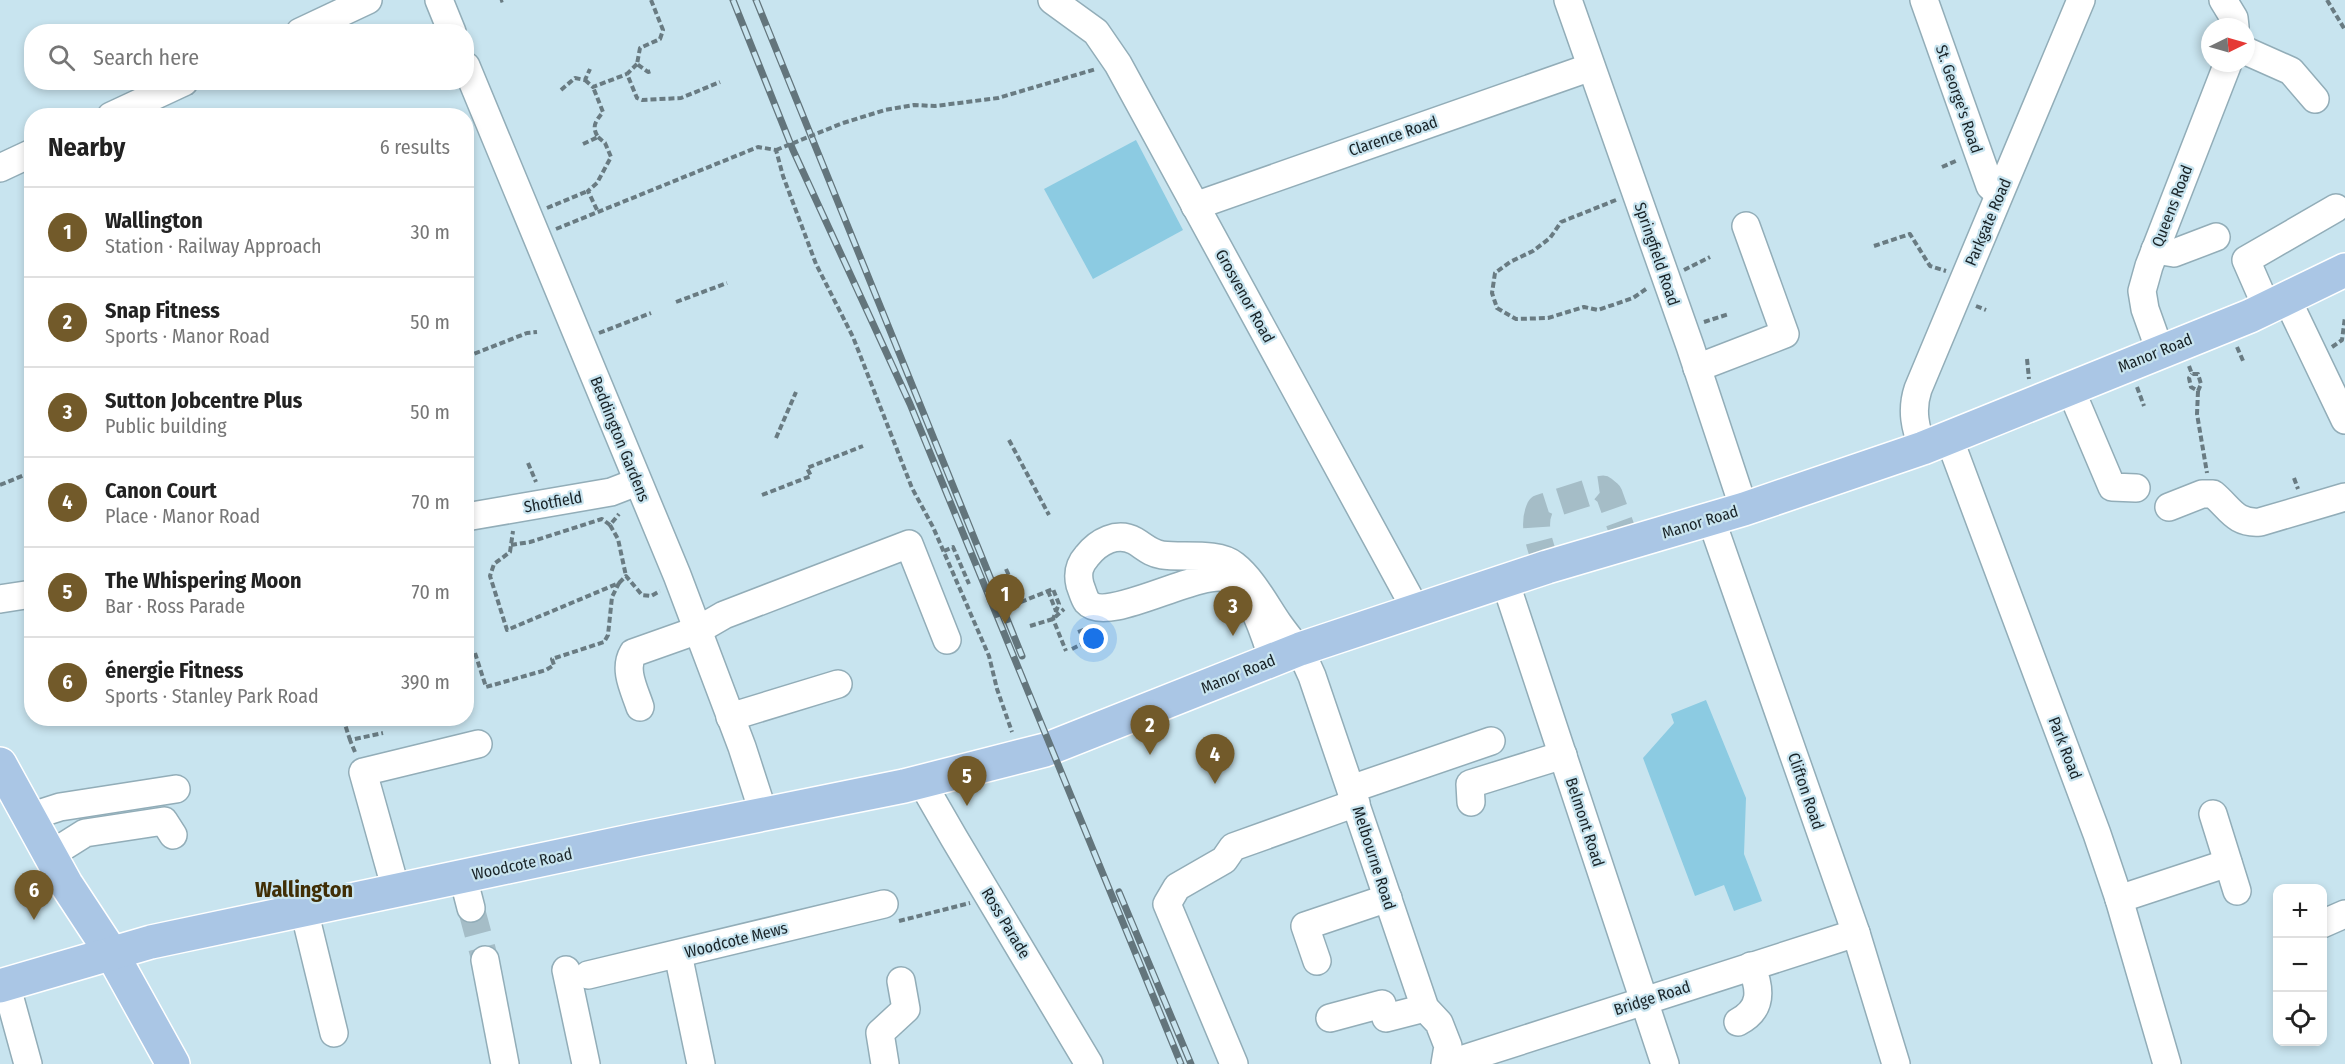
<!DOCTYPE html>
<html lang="en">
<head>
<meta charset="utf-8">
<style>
  :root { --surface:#fff; --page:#f2f2f2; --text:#222; --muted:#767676; --line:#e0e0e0; --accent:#725a2a }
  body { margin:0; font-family:"Fira Sans Condensed",sans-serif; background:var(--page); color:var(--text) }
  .controls { position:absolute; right:18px; bottom:18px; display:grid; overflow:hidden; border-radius:12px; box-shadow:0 3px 9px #0003 }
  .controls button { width:54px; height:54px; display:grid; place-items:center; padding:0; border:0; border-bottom:2px solid var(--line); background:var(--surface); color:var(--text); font:30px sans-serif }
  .compass { position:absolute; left:2201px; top:18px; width:54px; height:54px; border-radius:50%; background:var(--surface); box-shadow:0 3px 9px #0003; rotate:85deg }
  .you { position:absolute; left:1094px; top:639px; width:21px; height:21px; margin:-15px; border:4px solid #fff; border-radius:50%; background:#1a73e8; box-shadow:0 0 0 9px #1a73e833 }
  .badge { display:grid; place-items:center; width:39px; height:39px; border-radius:50%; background:var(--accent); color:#fff; font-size:20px; font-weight:700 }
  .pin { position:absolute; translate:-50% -50px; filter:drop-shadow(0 2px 3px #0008) }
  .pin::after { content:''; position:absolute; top:32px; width:21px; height:18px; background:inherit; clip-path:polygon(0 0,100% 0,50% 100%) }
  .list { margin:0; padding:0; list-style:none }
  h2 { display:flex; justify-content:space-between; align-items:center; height:78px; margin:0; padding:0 24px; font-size:26px }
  h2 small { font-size:20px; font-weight:400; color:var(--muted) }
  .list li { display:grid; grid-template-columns:39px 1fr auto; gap:18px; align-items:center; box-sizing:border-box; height:90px; padding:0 24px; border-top:2px solid var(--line) }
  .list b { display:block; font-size:22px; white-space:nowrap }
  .list p { margin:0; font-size:20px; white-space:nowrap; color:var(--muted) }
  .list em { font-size:20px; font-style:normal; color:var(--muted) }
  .icon { flex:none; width:33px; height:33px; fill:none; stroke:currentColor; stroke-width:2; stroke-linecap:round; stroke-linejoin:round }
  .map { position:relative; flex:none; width:2345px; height:1064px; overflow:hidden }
  .search { position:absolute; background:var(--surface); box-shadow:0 3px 9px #0003; left:24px; top:24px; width:450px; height:66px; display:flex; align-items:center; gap:15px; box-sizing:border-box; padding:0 21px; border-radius:24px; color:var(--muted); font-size:22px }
  .panel { position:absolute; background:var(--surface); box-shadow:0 3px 9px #0003; left:24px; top:108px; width:450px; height:618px; border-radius:24px }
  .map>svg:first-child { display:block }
  .green { fill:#8ccbe2 }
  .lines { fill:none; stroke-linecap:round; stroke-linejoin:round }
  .minor-tunnel { stroke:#a5bdc7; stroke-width:27; stroke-dasharray:27 14; stroke-linecap:butt }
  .minor-casing { stroke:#92adb8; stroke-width:30 }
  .major-casing { stroke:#fff; stroke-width:36 }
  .path { stroke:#697b82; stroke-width:4; stroke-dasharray:6 3; stroke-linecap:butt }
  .minor { stroke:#fff; stroke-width:27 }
  .major { stroke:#aac6e5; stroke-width:33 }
  .rail-casing { stroke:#63757c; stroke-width:7 }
  .rail { stroke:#c8e4ef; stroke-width:4.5; stroke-dasharray:14; stroke-linecap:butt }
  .path-bridge { stroke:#697b82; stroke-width:4; stroke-dasharray:6 3; stroke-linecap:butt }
  .labels { text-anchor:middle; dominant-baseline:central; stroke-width:4.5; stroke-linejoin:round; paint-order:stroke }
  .street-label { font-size:16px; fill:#192327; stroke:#c8e4ef }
  .district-label { font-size:22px; font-weight:bold; fill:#402e05; stroke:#c8e4ef }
</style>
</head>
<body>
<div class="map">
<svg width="2345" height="1064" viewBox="0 0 2345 1064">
  <rect width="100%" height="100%" fill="#c8e4ef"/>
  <!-- green -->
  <g class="green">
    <polygon points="1136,140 1183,230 1093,279 1044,189"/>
    <polygon points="1706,700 1746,798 1744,854 1762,901 1734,911 1724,885 1695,896 1643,758 1674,723 1671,714"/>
  </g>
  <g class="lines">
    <!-- minor-tunnel -->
    <g class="minor-tunnel">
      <path d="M1547 567C1542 549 1531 527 1540 508L1596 490 1603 489 1609 494 1627 544"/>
      <polyline points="471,908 485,960"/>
    </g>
    <!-- minor casing -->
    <g class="minor-casing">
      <g id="minor">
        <polyline points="439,0 452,32"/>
        <polyline points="1052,0 1096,32 1118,64 1416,610"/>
        <polyline points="1568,0 1690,346 1744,509"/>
        <polyline points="1924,0 1990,186 1999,194"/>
        <polyline points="2223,0 2234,18 2235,27"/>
        <polyline points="300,32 368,0"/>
        <polyline points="2246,51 2291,71 2315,99"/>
        <polyline points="466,66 677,575 742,747 764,815"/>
        <polyline points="111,116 184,82"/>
        <polyline points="0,168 32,153"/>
        <polyline points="1195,206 1591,67"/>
        <polyline points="2155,250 2174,253 2216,237"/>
        <polyline points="2287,299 2345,420"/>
        <polyline points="2267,308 2246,260 2336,208"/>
        <polyline points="2160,351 2145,309 2142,291 2149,266 2228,63"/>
        <polyline points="1697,368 1785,334 1746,226"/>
        <polyline points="2070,388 2112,487 2136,488"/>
        <polyline points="1949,438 2097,834 2119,899 2167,1064"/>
        <path d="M1923 448C1915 428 1911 410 1918 389L2081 0"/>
        <path d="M2169 507 2202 494H2213C2230 508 2235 524 2260 522L2345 497"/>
        <polyline points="466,517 611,492 637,482"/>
        <polyline points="1711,519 1856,933 1896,1064"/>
        <polyline points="1505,581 1665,1064"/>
        <polyline points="0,599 32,594"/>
        <path d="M1273 660C1266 639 1251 585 1227 578 1197 569 1107 625 1087 602 1084 598 1082 590 1080 585 1077 573 1079 565 1087 556 1098 542 1117 531 1135 541 1145 547 1150 553 1162 555 1182 558 1218 552 1234 565 1252 579 1265 604 1278 623 1292 643 1302 651 1312 676L1425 1008 1439 1023 1448 1046 1445 1064"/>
        <path d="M640 707C635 691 623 670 633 653L698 630 724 615 909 544 947 640"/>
        <polyline points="730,717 838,684"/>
        <polyline points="924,781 928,793 954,838 1089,1064"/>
        <polyline points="1351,789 1491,741"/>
        <polyline points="1471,802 1470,784 1563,755"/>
        <polyline points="2213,814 2237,891"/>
        <polyline points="29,817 60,807 176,789"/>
        <polyline points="50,855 85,833 164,821 173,835"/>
        <polyline points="463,877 471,908"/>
        <polyline points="396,890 363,772 478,744"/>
        <polyline points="2119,899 2228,863"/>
        <polyline points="304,910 334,1033"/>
        <polyline points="2322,924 2345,914"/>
        <polyline points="678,954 701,1064"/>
        <polyline points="485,960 505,1064"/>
        <polyline points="1317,961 1305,926 1388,898"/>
        <polyline points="566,970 586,1064"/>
        <polyline points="588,975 884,904"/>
        <polyline points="6,984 28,1064"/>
        <polyline points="1330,1018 1382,1004 1386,1018 1425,1008"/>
        <path d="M1738 1022C1763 1009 1761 989 1751 966"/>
        <polyline points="885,1064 880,1033 906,1009 901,981"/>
        <polyline points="1234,1064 1167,904 1177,887 1224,860 1233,847 1356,803"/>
        <polyline points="1448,1064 1856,933"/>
      </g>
    </g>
    <!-- major casing -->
    <g class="major-casing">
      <g id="major">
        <polyline points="0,764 66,884 112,954 173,1064"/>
        <polyline points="0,986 151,942 640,839 904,786 1045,750 1300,649 1547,567 1744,509 1923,448 2250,316 2345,270"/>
      </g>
    </g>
    <!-- path -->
    <g class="path">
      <polyline points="651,0 663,30 660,39 640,48 637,64 648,72 651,71"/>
      <polyline points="2327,0 2345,30"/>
      <polyline points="500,1 503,0"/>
      <polyline points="637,64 627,74 637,98 642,100 681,98 720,82"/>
      <polyline points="585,80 593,87 627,74"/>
      <polyline points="561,90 575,78 585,80 590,69"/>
      <polyline points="843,123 885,110 914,105 935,106 998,98 1096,69"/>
      <polyline points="598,137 605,143 611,157 597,183 588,191 598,212"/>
      <path d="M583 144 598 137C591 126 596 121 603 112L593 87"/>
      <polyline points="1942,167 1958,160"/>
      <polyline points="1616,200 1561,222 1550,238 1533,251 1510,262 1495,273 1492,293 1497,308 1516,319 1548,318 1584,307 1598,310 1633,298 1646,289"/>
      <polyline points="547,208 588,191"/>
      <polyline points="556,229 758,147 776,150 783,176 816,264 853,337 912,488 933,527 989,656 997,689 1012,732"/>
      <polyline points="1874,246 1910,234 1930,266 1946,271"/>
      <polyline points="1684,270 1710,257"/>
      <polyline points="676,302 727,283"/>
      <polyline points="1976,306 1986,310"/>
      <polyline points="1704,322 1729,314"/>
      <polyline points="599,333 651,313"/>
      <polyline points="2237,347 2244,363"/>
      <polyline points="2332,347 2342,340 2345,317"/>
      <polyline points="466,357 527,333 537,332"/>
      <polyline points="2027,359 2029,379"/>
      <polyline points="2189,366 2192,374 2198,374 2201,384 2198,391 2191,387 2189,378 2192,374"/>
      <polyline points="2137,387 2144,406"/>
      <polyline points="2198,391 2197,414 2207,473"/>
      <polyline points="776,438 796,392"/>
      <polyline points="1009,440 1049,515"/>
      <polyline points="528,463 536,482"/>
      <polyline points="2294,478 2298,489"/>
      <polyline points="0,485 32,472"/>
      <polyline points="762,495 811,476 807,468 863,446"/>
      <polyline points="610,525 618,539 626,576"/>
      <polyline points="511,545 530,542 602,519 610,525 619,514"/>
      <polyline points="944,551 953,547 969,584"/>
      <polyline points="1006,569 1021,602 1053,589 1059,604 1053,619 1066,651"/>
      <polyline points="619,583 626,576 642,595 651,596 660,591"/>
      <polyline points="1048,591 1056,611"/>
      <polyline points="1030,626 1053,619 1064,609"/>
      <polyline points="1078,632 1086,629"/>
      <polyline points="1072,649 1090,640 1085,627"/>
      <polyline points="475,653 486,687 546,670 554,665 552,659 604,642 608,635 612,597 619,583 507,630 490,576 494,564 510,552 513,531"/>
      <polyline points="343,718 350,740"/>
      <polyline points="355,752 350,740 383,733"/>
      <polyline points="899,921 970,903"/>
    </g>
    <!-- minor -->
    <use href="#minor" class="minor"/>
    <!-- major -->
    <use href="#major" class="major"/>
    <!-- rail casing -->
    <g class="rail-casing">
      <g id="rail">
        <polyline points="733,0 793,150 910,404 1181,1064"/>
        <polyline points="756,0 1022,656"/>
        <polyline points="1119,892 1191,1064"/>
      </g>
    </g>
    <!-- rail -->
    <use href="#rail" class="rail"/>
    <!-- path-bridge -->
    <polyline class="path-bridge" points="776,150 843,123"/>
  </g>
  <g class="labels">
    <!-- street labels -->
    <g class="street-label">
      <text transform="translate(1959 99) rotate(71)">St. George's Road</text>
      <text transform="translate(1393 136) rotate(-19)">Clarence Road</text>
      <text transform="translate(2172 206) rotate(-69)">Queens Road</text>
      <text transform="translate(1988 222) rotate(-67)">Parkgate Road</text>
      <text transform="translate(1657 254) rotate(71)">Springfield Road</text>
      <text transform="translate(1245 296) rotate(61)">Grosvenor Road</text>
      <text transform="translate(2155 353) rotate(-22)">Manor Road</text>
      <text transform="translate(620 439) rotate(68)">Beddington Gardens</text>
      <text transform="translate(553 502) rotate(-10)">Shotfield</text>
      <text transform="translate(1700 522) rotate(-17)">Manor Road</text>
      <text transform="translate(1238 674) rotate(-22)">Manor Road</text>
      <text transform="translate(2065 748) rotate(69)">Park Road</text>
      <text transform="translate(1806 791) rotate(71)">Clifton Road</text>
      <text transform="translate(1585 822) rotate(72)">Belmont Road</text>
      <text transform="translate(1374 858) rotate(72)">Melbourne Road</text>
      <text transform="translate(522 864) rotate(-12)">Woodcote Road</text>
      <text transform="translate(1006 923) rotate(59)">Ross Parade</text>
      <text transform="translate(736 940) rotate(-14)">Woodcote Mews</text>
      <text transform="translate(1652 998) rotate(-18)">Bridge Road</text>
    </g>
    <!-- district labels -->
    <g class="district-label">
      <text x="304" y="889">Wallington</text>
    </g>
  </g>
</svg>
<div class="controls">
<button>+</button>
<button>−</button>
<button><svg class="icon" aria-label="locate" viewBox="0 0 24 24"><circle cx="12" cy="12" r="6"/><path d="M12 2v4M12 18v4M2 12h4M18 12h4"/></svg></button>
</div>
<svg class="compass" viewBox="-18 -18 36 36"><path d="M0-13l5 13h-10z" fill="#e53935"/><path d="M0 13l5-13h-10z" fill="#767676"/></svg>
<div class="you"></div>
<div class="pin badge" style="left:1005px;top:624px">1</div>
<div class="pin badge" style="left:1150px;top:755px">2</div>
<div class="pin badge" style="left:1233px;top:636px">3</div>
<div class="pin badge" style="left:1215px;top:784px">4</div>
<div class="pin badge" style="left:967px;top:806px">5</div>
<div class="pin badge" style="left:34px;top:920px">6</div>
<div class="search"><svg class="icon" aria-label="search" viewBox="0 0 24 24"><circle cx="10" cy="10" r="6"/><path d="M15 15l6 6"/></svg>Search here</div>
<section class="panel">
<h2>Nearby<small>6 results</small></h2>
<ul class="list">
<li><span class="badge">1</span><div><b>Wallington</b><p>Station · Railway Approach</p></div><em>30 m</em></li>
<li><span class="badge">2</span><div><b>Snap Fitness</b><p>Sports · Manor Road</p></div><em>50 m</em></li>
<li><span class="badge">3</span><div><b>Sutton Jobcentre Plus</b><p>Public building</p></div><em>50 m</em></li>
<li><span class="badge">4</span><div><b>Canon Court</b><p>Place · Manor Road</p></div><em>70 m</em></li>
<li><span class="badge">5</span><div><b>The Whispering Moon</b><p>Bar · Ross Parade</p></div><em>70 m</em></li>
<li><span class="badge">6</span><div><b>énergie Fitness</b><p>Sports · Stanley Park Road</p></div><em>390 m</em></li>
</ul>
</section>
</div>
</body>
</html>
